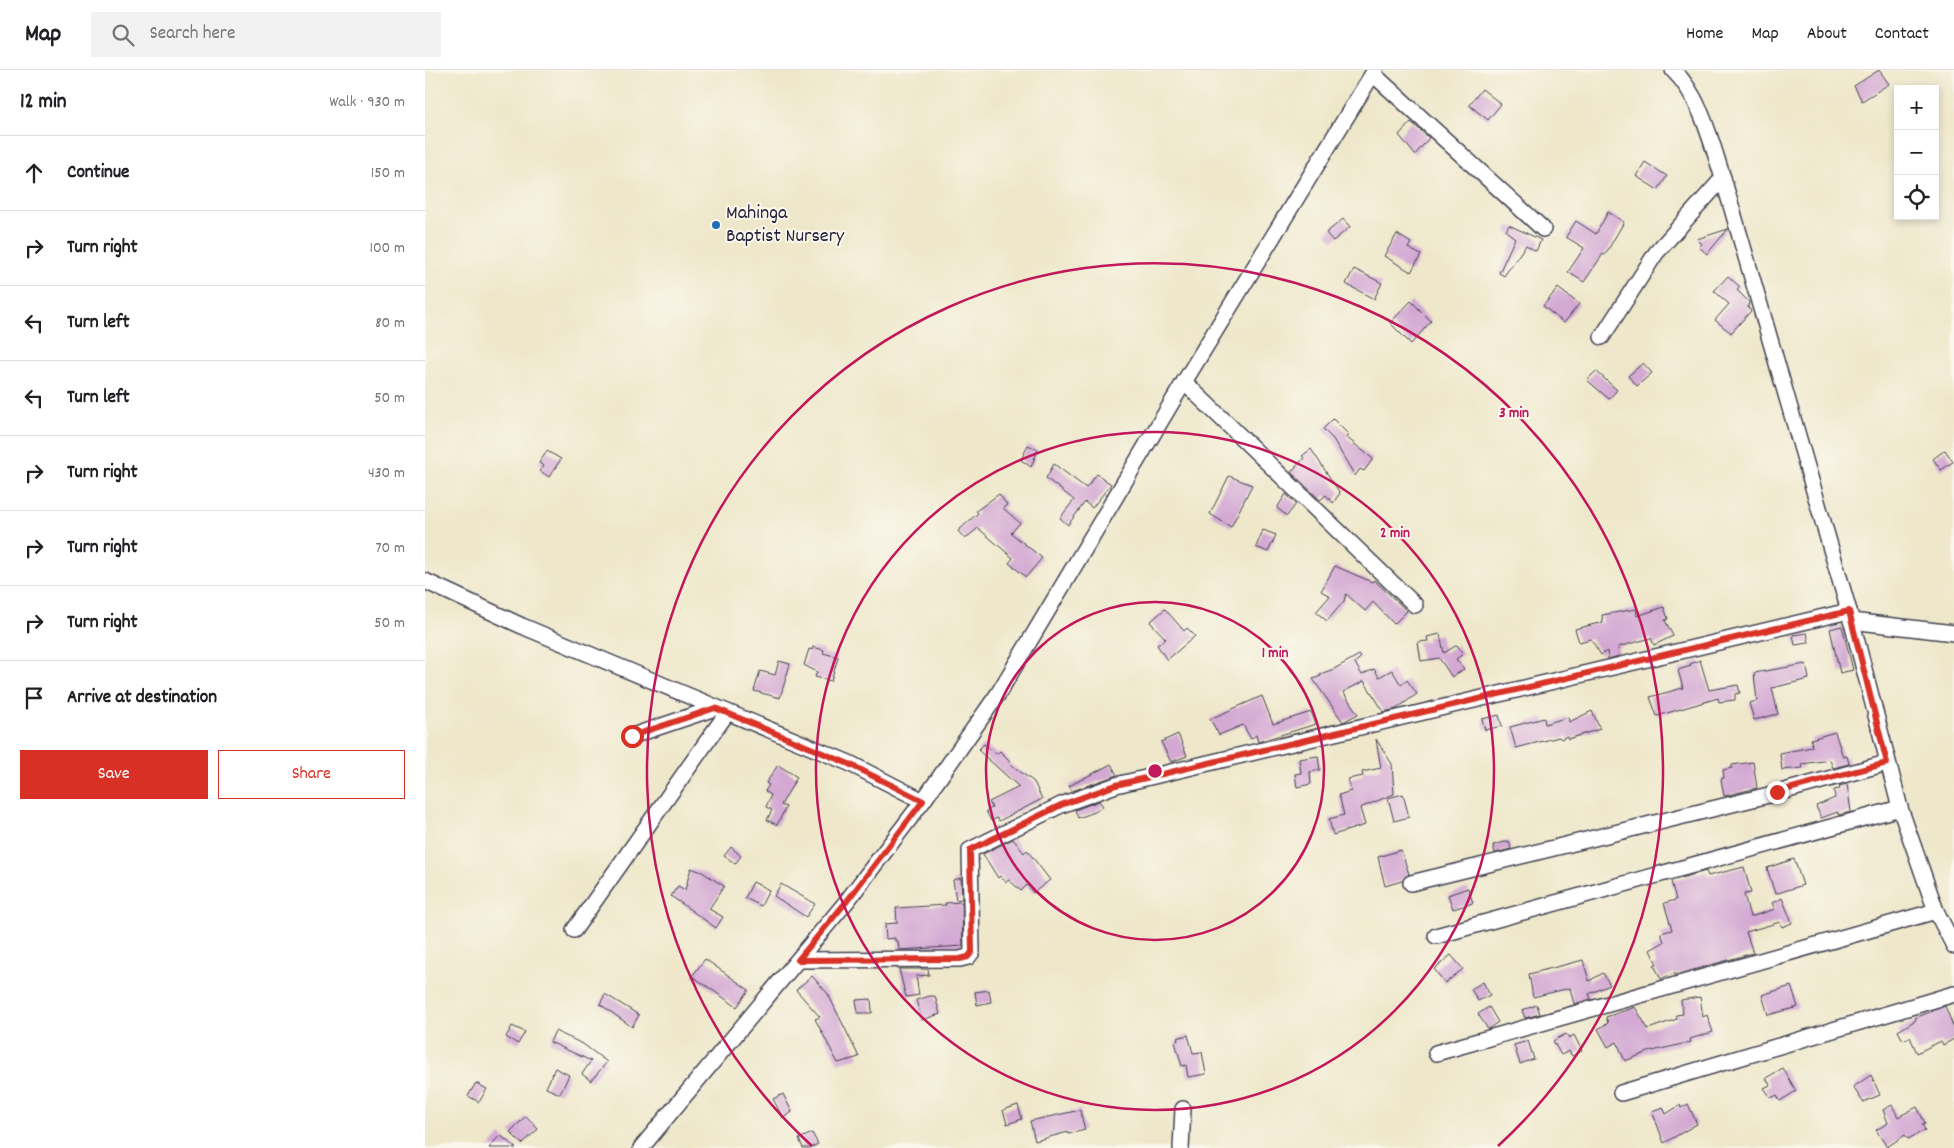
<!DOCTYPE html>
<html lang="en">
<head>
<meta charset="utf-8">
<style>
  :root { --surface:#fff; --page:#f2f2f2; --text:#202124; --muted:#757577; --line:#e0e0e0; --accent:#d93025 }
  body { margin:0; font-family:Dekko,sans-serif; background:var(--page); color:var(--text) }
  .controls { position:absolute; right:15px; top:15px; display:grid; overflow:hidden; border-radius:0px; box-shadow:0 2px 8px #0003 }
  .controls button { width:45px; height:45px; display:grid; place-items:center; padding:0; border:0; border-bottom:1px solid var(--line); background:var(--surface); color:var(--text); font:25px sans-serif }
  .stop { position:absolute; width:15px; height:15px; margin:-11px; border:4px solid #d93025; border-radius:50%; background:#fff }
  .stop.end { background:#d93025; border-color:#fff; box-shadow:0 1px 5px #0008 }
  .list { margin:0; padding:0; list-style:none }
  h2 { display:flex; justify-content:space-between; align-items:center; height:65px; margin:0; padding:0 20px; font-size:21px }
  h2 small { font-size:16px; font-weight:400; color:var(--muted) }
  .list li { display:grid; grid-template-columns:32px 1fr auto; gap:15px; align-items:center; box-sizing:border-box; height:75px; padding:0 20px; border-top:1px solid var(--line) }
  .list b { display:block; font-size:19px; white-space:nowrap }
  .list em { font-size:16px; font-style:normal; color:var(--muted) }
  .actions { display:flex; gap:10px; padding:15px 20px }
  .actions a { flex:1; padding:11px 0; border:1px solid var(--accent); border-radius:0px; text-align:center; font-size:18px; color:var(--accent) }
  .actions .main { background:var(--accent); color:#fff }
  .icon { flex:none; width:28px; height:28px; fill:none; stroke:currentColor; stroke-width:2; stroke-linecap:round; stroke-linejoin:round }
  .map { position:relative; flex:none; width:1529px; height:1078px; overflow:hidden }
  header { display:flex; align-items:center; gap:30px; box-sizing:border-box; height:70px; padding:0 25px; background:var(--surface); border-bottom:1px solid var(--line) }
  header strong { font-size:24px }
  nav { display:flex; gap:28px; margin-inline-start:auto; font-size:18px }
  .search { width:350px; height:45px; background:var(--page); display:flex; align-items:center; gap:12px; box-sizing:border-box; padding:0 18px; border-radius:0px; color:var(--muted); font-size:19px }
  main { display:flex }
  aside { flex:1; background:var(--surface) }
  .map>svg:first-child { display:block }
  .building { fill:#d3a8d3 }
  .lines { fill:none; stroke-linecap:round; stroke-linejoin:round }
  .minor-casing { stroke:#414050; stroke-width:18 }
  .minor { stroke:#fff; stroke-width:15 }
  .route { stroke:#d93025; stroke-width:6 }
  .ring { fill:none; stroke:#c2185b; stroke-width:2.5 }
  .poi-dot { fill:#1f6fb2; stroke:#fbf7ec; stroke-width:2 }
  .labels { text-anchor:middle; dominant-baseline:central; stroke-width:4; stroke-linejoin:round; paint-order:stroke }
  .poi-label { font-size:20px; fill:#22223b; stroke:#fbf7ec; text-anchor:start }
  .centre { fill:#c2185b; stroke:#fbf7ec; stroke-width:2.5 }
  .ring-label { font-size:15px; text-anchor:middle; font-weight:bold; fill:#c2185b; stroke:#fbf7ec; stroke-width:4; stroke-linejoin:round; paint-order:stroke }
</style>
</head>
<body>
<header>
<strong>Map</strong>
<div class="search"><svg class="icon" aria-label="search" viewBox="0 0 24 24"><circle cx="10" cy="10" r="6"/><path d="M15 15l6 6"/></svg>Search here</div>
<nav><a>Home</a><a>Map</a><a>About</a><a>Contact</a></nav>
</header>
<main>
<aside>
<h2>12 min<small>Walk · 930 m</small></h2>
<ul class="list">
<li><svg class="icon" aria-label="ahead" viewBox="0 0 24 24"><path d="M12 20V5M6 11l6-6 6 6"/></svg><div><b>Continue</b></div><em>150 m</em></li>
<li><svg class="icon" aria-label="right" viewBox="0 0 24 24"><path d="M7 20v-9h11M14 6l5 5-5 5"/></svg><div><b>Turn right</b></div><em>100 m</em></li>
<li><svg class="icon" aria-label="left" viewBox="0 0 24 24"><path d="M17 20v-9H6M10 6l-5 5 5 5"/></svg><div><b>Turn left</b></div><em>80 m</em></li>
<li><svg class="icon" aria-label="left" viewBox="0 0 24 24"><path d="M17 20v-9H6M10 6l-5 5 5 5"/></svg><div><b>Turn left</b></div><em>50 m</em></li>
<li><svg class="icon" aria-label="right" viewBox="0 0 24 24"><path d="M7 20v-9h11M14 6l5 5-5 5"/></svg><div><b>Turn right</b></div><em>430 m</em></li>
<li><svg class="icon" aria-label="right" viewBox="0 0 24 24"><path d="M7 20v-9h11M14 6l5 5-5 5"/></svg><div><b>Turn right</b></div><em>70 m</em></li>
<li><svg class="icon" aria-label="right" viewBox="0 0 24 24"><path d="M7 20v-9h11M14 6l5 5-5 5"/></svg><div><b>Turn right</b></div><em>50 m</em></li>
<li><svg class="icon" aria-label="arrive" viewBox="0 0 24 24"><path d="M6 21V4h12l-3 4 3 4H6"/></svg><div><b>Arrive at destination</b></div></li>
</ul>
<div class="actions"><a class="main">Save</a><a>Share</a></div>
</aside>
<div class="map">
<svg width="1529" height="1078" viewBox="0 0 1529 1078">
  <rect width="100%" height="100%" fill="#fbf7ec"/>
  <filter id="ink" filterUnits="userSpaceOnUse"><feTurbulence type="fractalNoise" baseFrequency=".02" numOctaves="2"/><feDisplacementMap in="SourceGraphic" scale="10" xChannelSelector="R" yChannelSelector="G"/><feConvolveMatrix kernelMatrix="1 2 1 2 8 2 1 2 1" color-interpolation-filters="sRGB"/></filter>
  <filter id="wash" filterUnits="userSpaceOnUse"><feTurbulence type="fractalNoise" baseFrequency=".0096" numOctaves="4" result="noise"/><feDisplacementMap in="SourceGraphic" scale="20" xChannelSelector="R" yChannelSelector="G"/><feGaussianBlur stdDeviation="1.12" result="paint"/><feColorMatrix in="noise" values="0 0 0 0 0 0 0 0 0 0 0 0 0 0 0 0 0 1.4 0 .05"/><feComposite in="paint" operator="in"/></filter>
  <g filter="url(#wash)">
    <rect width="100%" height="100%" fill="#eee7ca"/>
    <g id="blocks">
      <!-- building -->
      <g class="building">
        <polygon points="1454,0 1464,14 1437,31 1429,16"/>
        <polygon points="1057,19 1076,34 1063,50 1044,35"/>
        <polygon points="986,52 1004,68 990,85 974,65"/>
        <polygon points="1220,92 1242,106 1233,120 1211,106"/>
        <polygon points="1183,142 1199,152 1180,185 1178,184 1159,212 1143,202 1159,178 1141,167 1151,151 1171,164"/>
        <polygon points="918,149 925,157 908,171 901,163"/>
        <polygon points="1084,155 1116,170 1111,181 1101,175 1079,206 1074,203 1090,168 1081,161"/>
        <polygon points="1303,159 1282,184 1274,177 1277,174 1272,169"/>
        <polygon points="972,164 986,173 983,178 996,185 986,202 959,186"/>
        <polygon points="929,199 957,213 949,229 921,214"/>
        <polygon points="1303,206 1315,217 1312,220 1324,232 1323,237 1326,241 1306,263 1290,250 1304,234 1289,221"/>
        <polygon points="1133,218 1154,234 1139,253 1118,236"/>
        <polygon points="986,231 1006,251 986,274 965,253"/>
        <polygon points="1218,293 1227,303 1212,316 1203,306"/>
        <polygon points="1171,301 1192,320 1184,329 1162,310"/>
        <polygon points="908,349 924,365 921,367 948,389 939,401 935,399 930,406 908,369 898,359"/>
        <polygon points="603,375 613,380 606,397 596,390"/>
        <polygon points="886,379 915,423 908,433 901,425 895,430 866,402 879,388 877,386"/>
        <polygon points="1520,380 1528,392 1516,400 1508,389"/>
        <polygon points="122,381 136,389 124,407 115,401 119,396 114,393"/>
        <polygon points="629,394 661,418 672,404 686,414 667,438 660,432 643,455 635,448 649,430 621,408"/>
        <polygon points="804,406 827,415 806,457 785,444"/>
        <polygon points="574,424 582,435 578,438 595,453 586,463 617,488 601,507 584,493 588,488 553,458 540,469 533,461 553,443 551,441"/>
        <polygon points="861,424 871,434 862,446 852,438"/>
        <polygon points="838,460 851,465 843,482 831,477"/>
        <polygon points="910,496 947,512 949,510 982,541 969,554 948,532 940,541 921,524 919,531 902,551 891,542 905,526 896,521"/>
        <polygon points="1239,537 1243,549 1240,550 1248,566 1229,575 1226,568 1193,577 1194,586 1183,589 1182,581 1176,585 1166,569 1154,572 1150,559 1178,552 1177,545 1211,539 1212,546"/>
        <polygon points="740,539 759,561 762,558 770,566 742,590 732,575 741,569 725,552"/>
        <polygon points="1417,556 1428,600 1415,603 1405,559"/>
        <polygon points="1382,563 1384,573 1370,575 1368,565"/>
        <polygon points="1015,564 1019,583 1032,575 1038,584 1031,589 1039,599 1027,607 1014,588 996,591 993,572 1003,571 1002,567"/>
        <polygon points="388,577 399,580 398,583 413,587 406,611 390,607 392,602 379,595 384,579 387,580"/>
        <polygon points="934,585 936,587 930,593 937,605 949,599 954,607 967,600 976,615 982,610 992,624 971,639 959,642 939,611 918,622 933,644 918,652 888,609 896,606 895,604 909,599"/>
        <polygon points="1275,590 1284,620 1313,615 1315,623 1310,624 1310,630 1294,632 1293,628 1232,646 1225,627 1258,618 1253,600 1266,596 1265,594"/>
        <polygon points="354,591 365,594 355,628 329,621 335,601 350,605"/>
        <polygon points="1381,594 1384,609 1347,618 1353,644 1329,650 1324,633 1332,631 1329,603"/>
        <polygon points="837,626 848,654 886,642 891,654 833,672 831,665 826,669 818,655 794,665 785,649"/>
        <polygon points="1167,641 1175,659 1143,669 1142,666 1136,669 1134,667 1091,678 1085,657 1119,648 1120,654 1143,647 1144,652"/>
        <polygon points="1074,645 1077,656 1060,660 1057,649"/>
        <polygon points="1410,662 1418,687 1422,686 1424,694 1408,698 1405,690 1377,694 1378,698 1357,700 1355,683 1387,677 1386,669"/>
        <polygon points="753,664 762,686 746,692 736,672"/>
        <polygon points="951,669 967,694 969,724 935,738 940,755 908,765 904,749 919,745 914,725 926,721 923,709 938,706 937,702 956,698"/>
        <polygon points="559,674 572,684 575,681 585,691 584,693 609,712 617,729 574,751 572,748 566,751 561,741 567,738 564,732 594,717 553,680"/>
        <polygon points="893,686 895,700 885,702 886,714 872,717 870,704 876,703 874,689"/>
        <polygon points="1328,692 1332,718 1299,726 1296,709 1299,708 1298,700 1307,698 1307,695"/>
        <polygon points="686,694 692,705 647,721 644,716"/>
        <polygon points="353,695 372,707 356,735 361,737 352,755 342,750 347,740 341,737 346,725 340,721 344,715 341,713"/>
        <polygon points="1422,714 1426,742 1413,745 1413,742 1396,748 1391,736 1410,728 1409,720 1415,719 1414,716"/>
        <polygon points="978,724 984,747 969,751 963,728"/>
        <polygon points="674,731 678,736 670,742 653,748 650,740"/>
        <polygon points="588,769 599,783 602,780 625,810 608,823 602,815 596,821 584,810 581,812 575,806 573,808 558,784"/>
        <polygon points="1084,771 1086,779 1070,783 1068,775"/>
        <polygon points="306,777 316,786 310,794 299,786"/>
        <polygon points="976,780 984,804 977,811 960,816 953,787"/>
        <polygon points="1369,789 1378,815 1350,824 1342,798"/>
        <polygon points="1319,797 1326,823 1319,824 1325,847 1350,839 1347,833 1357,828 1367,853 1357,857 1355,852 1321,862 1328,883 1250,905 1249,903 1236,909 1229,895 1232,894 1225,880 1239,872 1236,863 1247,860 1239,833 1251,830 1246,811 1281,801 1283,806"/>
        <polygon points="266,798 277,802 299,816 284,839 298,847 291,858 246,826 253,816 260,820"/>
        <polygon points="536,808 537,829 531,830 528,810"/>
        <polygon points="328,812 344,820 336,836 320,828"/>
        <polygon points="356,814 390,834 381,847 349,826"/>
        <polygon points="1043,818 1048,833 1028,839 1023,825"/>
        <polygon points="537,832 538,876 474,880 473,871 470,871 470,868 461,869 460,854 472,853 471,838 521,835 520,833"/>
        <polygon points="1026,885 1038,899 1020,913 1009,899"/>
        <polygon points="280,889 324,920 312,937 267,906"/>
        <polygon points="1158,890 1164,911 1178,903 1185,915 1164,924 1166,929 1149,934 1145,918 1108,927 1104,904"/>
        <polygon points="474,899 503,899 504,905 491,906 494,925 481,927"/>
        <polygon points="387,906 403,924 434,987 413,993 390,949 395,947 371,920"/>
        <polygon points="1058,912 1065,925 1053,931 1046,919"/>
        <polygon points="1366,916 1373,937 1343,945 1337,925"/>
        <polygon points="564,920 566,932 552,935 550,922"/>
        <polygon points="180,924 214,945 207,957 175,934"/>
        <polygon points="505,926 510,926 515,944 497,950 491,930"/>
        <polygon points="1275,927 1278,947 1282,945 1288,962 1265,969 1266,972 1223,982 1200,991 1192,972 1183,977 1173,959 1183,953 1181,947 1210,937 1223,959 1252,949 1251,945 1258,944 1256,930"/>
        <polygon points="446,929 447,943 433,943 431,930"/>
        <polygon points="1112,935 1115,944 1100,948 1097,940"/>
        <polygon points="1520,936 1529,958 1529,969 1518,975 1516,971 1492,983 1485,967 1478,970 1473,961 1491,950 1490,948"/>
        <polygon points="1064,937 1073,952 1063,959 1053,944"/>
        <polygon points="87,956 100,962 93,974 81,967"/>
        <polygon points="130,961 158,974 182,992 166,1011 157,1004 166,991 125,972"/>
        <polygon points="1141,964 1144,968 1149,965 1157,981 1147,986 1144,981 1136,985 1128,971"/>
        <polygon points="763,965 768,983 777,982 781,1004 763,1007 761,995 757,996 750,972 753,971 752,968"/>
        <polygon points="1103,971 1109,989 1095,994 1089,975"/>
        <polygon points="130,998 144,1005 135,1024 121,1018"/>
        <polygon points="1358,998 1371,1021 1355,1031 1352,1025 1346,1028 1339,1018 1345,1015 1341,1008"/>
        <polygon points="1446,1005 1455,1025 1438,1032 1428,1017"/>
        <polygon points="51,1013 62,1019 54,1032 43,1026"/>
        <polygon points="358,1024 367,1042 358,1048 348,1029"/>
        <polygon points="1263,1034 1272,1054 1239,1073 1227,1041 1238,1037 1241,1044 1255,1035 1256,1038"/>
        <polygon points="593,1035 597,1049 582,1054 578,1040"/>
        <polygon points="1467,1035 1473,1047 1492,1037 1500,1053 1497,1054 1500,1060 1483,1069 1480,1065 1462,1077 1451,1060 1463,1053 1458,1040"/>
        <polygon points="655,1040 660,1060 643,1064 643,1062 610,1071 605,1051"/>
        <polygon points="101,1046 113,1059 97,1074 85,1062"/>
        <polygon points="387,1063 393,1074 385,1078 378,1078 374,1069"/>
        <polygon points="75,1065 91,1078 64,1078"/>
      </g>
    </g>
  </g>
  <g filter="url(#ink)">
    <use href="#blocks" fill-opacity="0" stroke="#414050" stroke-width="1"/>
    <g class="lines">
      <!-- minor casing -->
      <g class="minor-casing">
        <g id="minor">
          <path d="M1248 0C1276 27 1286 72 1298 108L1424 541 1475 738 1511 841 1529 876"/>
          <polyline points="948,4 1118,159"/>
          <polyline points="1177,267 1231,183 1298,108"/>
          <polyline points="759,312 990,535"/>
          <polyline points="0,511 97,556 424,693 498,731"/>
          <polyline points="1426,551 1529,563"/>
          <polyline points="207,666 290,638"/>
          <polyline points="986,813 1352,723 1462,693"/>
          <polyline points="149,860 302,643"/>
          <polyline points="1011,866 1475,738"/>
          <polyline points="373,890 535,889 543,887 547,882 545,780 636,735 691,715 1424,541"/>
          <polyline points="1011,983 1511,841"/>
          <polyline points="1196,1023 1529,924"/>
          <polyline points="216,1078 422,831 498,731 573,624 759,312 950,0"/>
          <polyline points="756,1078 758,1039"/>
        </g>
      </g>
      <!-- minor -->
      <use href="#minor" class="minor"/>
    </g>
  </g>
  <g class="lines" filter="url(#ink)">
    <!-- route -->
    <polyline class="route" points="207,666 290,638 424,694 498,731 422,831 373,890 535,889 543,887 547,882 545,780 636,735 691,715 1424,541 1462,693 1352,722"/>
  </g>
  <!-- distance rings -->
  <g class="ring">
    <circle cx="730" cy="701" r="169"/>
    <circle cx="730" cy="701" r="339"/>
    <path d="M387 1076A508 508 0 1 1 1073 1076"/>
  </g>
  <!-- markers -->
  <circle class="poi-dot" cx="291" cy="155" r="5"/>
  <g class="labels">
    <!-- poi labels -->
    <g class="poi-label">
      <text x="301" y="144">Mahinga<tspan x="301" dy="23">Baptist Nursery</tspan></text>
    </g>
  </g>
  <circle cx="730" cy="701" r="8" class="centre"/>
  <g class="ring-label">
    <text x="1089" y="347">3 min</text>
    <text x="970" y="467">2 min</text>
    <text x="850" y="587">1 min</text>
  </g>
</svg>
<div class="controls">
<button>+</button>
<button>−</button>
<button><svg class="icon" aria-label="locate" viewBox="0 0 24 24"><circle cx="12" cy="12" r="6"/><path d="M12 2v4M12 18v4M2 12h4M18 12h4"/></svg></button>
</div>
<div class="stop" style="left:207px;top:666px"></div>
<div class="stop end" style="left:1352px;top:722px"></div>
</div>
</main>
</body>
</html>
